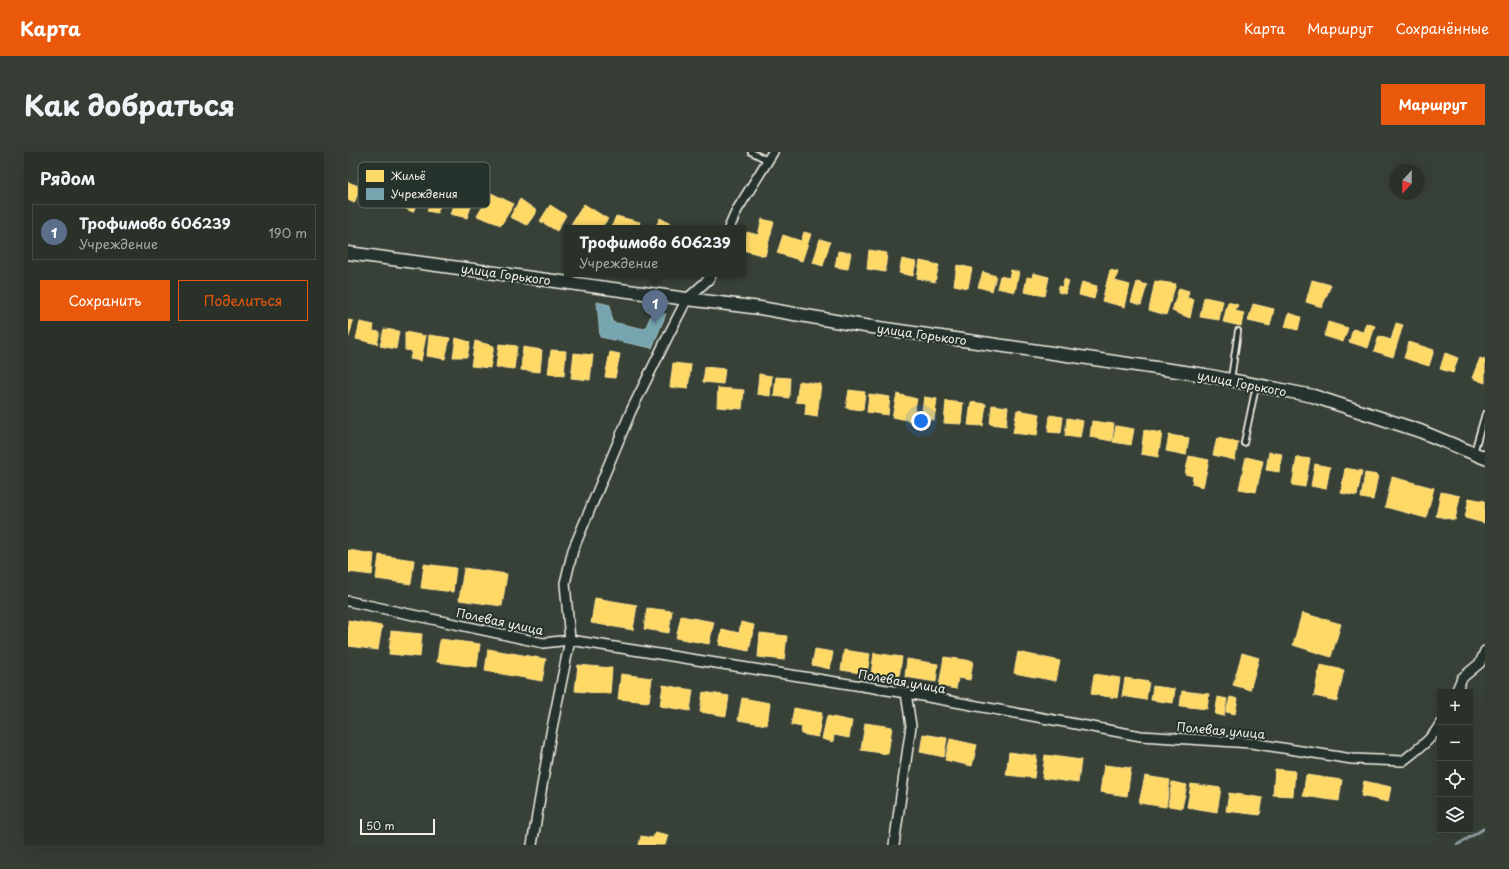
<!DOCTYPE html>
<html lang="ru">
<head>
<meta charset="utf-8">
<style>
  :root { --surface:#2a3129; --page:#363d35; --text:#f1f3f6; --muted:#a5a9a8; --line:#464c46; --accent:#ea580c }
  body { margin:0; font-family:"Playpen Sans",sans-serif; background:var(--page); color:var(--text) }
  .controls { position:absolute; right:12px; bottom:12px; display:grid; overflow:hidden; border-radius:0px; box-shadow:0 4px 16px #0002 }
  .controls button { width:36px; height:36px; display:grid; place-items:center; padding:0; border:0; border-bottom:1px solid var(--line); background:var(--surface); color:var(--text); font:20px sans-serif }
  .compass { position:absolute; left:1041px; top:12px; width:36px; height:36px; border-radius:50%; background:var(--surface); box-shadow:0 4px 16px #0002; rotate:202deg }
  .scale { position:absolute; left:12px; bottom:10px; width:75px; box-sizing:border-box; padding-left:4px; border:2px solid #f4f1e8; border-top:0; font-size:11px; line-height:14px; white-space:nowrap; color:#f4f1e8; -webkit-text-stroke:3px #26332d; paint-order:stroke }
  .you { position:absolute; left:573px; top:269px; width:14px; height:14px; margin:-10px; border:3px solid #fff; border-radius:50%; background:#1a73e8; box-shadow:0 0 0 6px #1a73e833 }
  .badge { display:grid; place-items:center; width:26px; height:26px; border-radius:50%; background:var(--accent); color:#fff; font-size:13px; font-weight:700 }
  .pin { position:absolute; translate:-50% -33px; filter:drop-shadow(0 1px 2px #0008) }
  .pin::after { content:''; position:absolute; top:21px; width:14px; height:12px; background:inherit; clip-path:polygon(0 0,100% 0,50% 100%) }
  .popup { position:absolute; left:216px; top:73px; width:182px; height:52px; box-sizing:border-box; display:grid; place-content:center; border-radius:0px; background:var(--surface); filter:drop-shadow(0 1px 3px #0005); font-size:13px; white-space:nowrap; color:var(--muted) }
  .popup b { font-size:15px; color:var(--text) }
  .popup::after { content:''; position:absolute; left:50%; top:100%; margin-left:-8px; border:8px solid transparent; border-top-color:var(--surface) }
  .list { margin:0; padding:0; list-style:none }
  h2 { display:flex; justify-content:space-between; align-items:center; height:52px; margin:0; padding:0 16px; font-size:17px }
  h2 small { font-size:13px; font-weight:400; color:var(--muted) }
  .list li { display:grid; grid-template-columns:26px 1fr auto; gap:12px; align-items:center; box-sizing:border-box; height:56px; margin:0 8px 8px; padding:0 8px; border:1px solid var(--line); border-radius:0px }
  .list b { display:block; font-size:15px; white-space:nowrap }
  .list p { margin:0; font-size:13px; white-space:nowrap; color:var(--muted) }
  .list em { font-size:13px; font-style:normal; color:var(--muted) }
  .actions { display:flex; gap:8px; padding:12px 16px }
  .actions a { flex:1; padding:9px 0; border:1px solid var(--accent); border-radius:0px; text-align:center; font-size:14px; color:var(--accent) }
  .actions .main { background:var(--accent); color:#fff }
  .icon { flex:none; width:22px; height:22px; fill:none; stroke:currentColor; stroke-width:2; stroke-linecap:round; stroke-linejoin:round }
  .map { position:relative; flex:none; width:1137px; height:693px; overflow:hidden; border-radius:0px }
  header { display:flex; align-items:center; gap:24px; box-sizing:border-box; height:56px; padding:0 20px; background:var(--accent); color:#fff }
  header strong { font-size:19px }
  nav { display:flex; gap:22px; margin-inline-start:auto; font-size:14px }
  .intro { display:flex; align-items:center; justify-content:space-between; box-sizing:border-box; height:96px; padding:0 24px }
  h1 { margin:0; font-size:28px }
  .button { padding:10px 18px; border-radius:0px; background:var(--accent); color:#fff; font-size:14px; font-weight:700 }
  main { display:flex; gap:24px; padding:0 24px }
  aside { flex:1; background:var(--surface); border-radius:0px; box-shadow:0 4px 16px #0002 }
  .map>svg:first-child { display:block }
  .homes { fill:#ffd966; stroke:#fce08d }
  .public { fill:#76a5af; stroke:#9cbcc0 }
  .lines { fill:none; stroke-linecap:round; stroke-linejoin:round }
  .stream { stroke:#909fa2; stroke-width:3 }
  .lane-casing { stroke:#f4f1e8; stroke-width:8 }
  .street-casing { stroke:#f4f1e8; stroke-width:12 }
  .secondary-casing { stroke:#f4f1e8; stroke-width:15 }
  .lane { stroke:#26332d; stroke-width:4.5 }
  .street { stroke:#26332d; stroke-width:9 }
  .secondary { stroke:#26332d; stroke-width:12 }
  .labels { text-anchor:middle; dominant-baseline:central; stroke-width:4; stroke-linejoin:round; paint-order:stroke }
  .street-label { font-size:12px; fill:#f4f1e8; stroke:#26332d }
  .key { fill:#26332d; stroke:#646c65; stroke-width:1 }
  .key-label { font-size:11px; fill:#f4f1e8 }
</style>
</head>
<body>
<header>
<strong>Карта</strong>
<nav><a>Карта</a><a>Маршрут</a><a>Сохранённые</a></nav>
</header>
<div class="intro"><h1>Как добраться</h1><a class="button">Маршрут</a></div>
<main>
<aside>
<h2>Рядом<small></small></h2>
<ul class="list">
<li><span class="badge" style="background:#5c6f8a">1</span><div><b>Трофимово 606239</b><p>Учреждение</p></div><em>190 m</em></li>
</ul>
<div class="actions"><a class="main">Сохранить</a><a>Поделиться</a></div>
</aside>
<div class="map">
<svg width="1137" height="693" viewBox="0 0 1137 693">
  <rect width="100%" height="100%" fill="#384137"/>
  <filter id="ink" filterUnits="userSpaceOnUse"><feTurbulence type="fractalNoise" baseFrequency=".025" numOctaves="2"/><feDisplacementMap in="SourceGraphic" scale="8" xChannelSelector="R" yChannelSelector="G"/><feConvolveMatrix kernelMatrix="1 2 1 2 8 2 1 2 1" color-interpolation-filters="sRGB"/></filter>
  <g filter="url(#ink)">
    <!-- homes -->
    <g class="homes">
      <polygon points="22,28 33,31 29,51 16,49"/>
      <polygon points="91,29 100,34 89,61 79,59"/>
      <polygon points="0,30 13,35 6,51 0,48"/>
      <polygon points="53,31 73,41 65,60 44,51"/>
      <polygon points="114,38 128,41 119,66 102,62"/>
      <polygon points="143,41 166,52 153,73 129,64"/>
      <polygon points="172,47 189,59 179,73 162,65"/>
      <polygon points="236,52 260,67 253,76 232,76 223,72"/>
      <polygon points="202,53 218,63 209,79 192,69"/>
      <polygon points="268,64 292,70 290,76 263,76"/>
      <polygon points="312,66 329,75 329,76 307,76"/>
      <polygon points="414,67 426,70 417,104 395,98 399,80 410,83"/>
      <polygon points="339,72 347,76 337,76"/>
      <polygon points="456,80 463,82 454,109 429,101 435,83 453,89"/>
      <polygon points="472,87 482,90 475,114 465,111"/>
      <polygon points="521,98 539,101 537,120 519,117"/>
      <polygon points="490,99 503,101 500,117 487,115"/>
      <polygon points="554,107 568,110 565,124 551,121"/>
      <polygon points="572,109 591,113 587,130 569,126"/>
      <polygon points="609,113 624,116 620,136 606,133"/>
      <polygon points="663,118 671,120 667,140 649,136 652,124 661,126"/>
      <polygon points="762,118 770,120 767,129 782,133 777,155 754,149"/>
      <polygon points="635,120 648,124 644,139 630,135"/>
      <polygon points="685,121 701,125 697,144 676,140 679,125 684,126"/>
      <polygon points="716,127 721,129 717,142 710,140 711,134 714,135"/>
      <polygon points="964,128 983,133 974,155 958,150"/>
      <polygon points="807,129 828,132 818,163 801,158"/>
      <polygon points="734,130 749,134 746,147 731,143"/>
      <polygon points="789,130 799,133 793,153 783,150"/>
      <polygon points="831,136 841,139 839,146 846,147 842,166 824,159"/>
      <polygon points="856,145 875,149 871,168 852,165"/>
      <polygon points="880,150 890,153 887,159 896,161 893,174 875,170"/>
      <polygon points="905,152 926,157 922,174 900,169"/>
      <polygon points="941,161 953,165 950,178 937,175"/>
      <polygon points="0,168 5,169 1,185 0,185"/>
      <polygon points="12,170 26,173 25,179 32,180 29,192 8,187"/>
      <polygon points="980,170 1000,176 995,190 976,184"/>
      <polygon points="1018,171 1027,174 1020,196 1001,190 1005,177 1015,180"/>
      <polygon points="1048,171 1055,173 1045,205 1026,199 1031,184 1043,188"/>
      <polygon points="36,177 51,179 48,197 32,194"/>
      <polygon points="57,180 78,184 73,209 62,207 64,199 57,198"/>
      <polygon points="81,183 102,186 97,207 79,204"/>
      <polygon points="108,186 122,190 119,205 105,205"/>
      <polygon points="127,189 146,194 142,216 123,214"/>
      <polygon points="1061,190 1086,198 1081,214 1056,206"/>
      <polygon points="151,192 169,194 166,217 148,215"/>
      <polygon points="175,195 194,198 192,220 173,218"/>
      <polygon points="203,198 218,199 216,224 200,222"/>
      <polygon points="262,200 272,202 267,226 257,225"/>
      <polygon points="226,201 245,203 242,228 223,226"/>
      <polygon points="1097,201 1110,206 1105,221 1092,217"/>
      <polygon points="1132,206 1137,208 1137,231 1124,226"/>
      <polygon points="325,211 343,213 340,237 322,235"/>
      <polygon points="357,215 377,217 375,232 355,230"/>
      <polygon points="411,222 424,224 422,244 409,242"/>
      <polygon points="428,225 442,226 441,246 426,244"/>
      <polygon points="451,229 473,232 469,265 457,263 458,251 448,250"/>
      <polygon points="370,236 396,238 394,257 369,255"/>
      <polygon points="501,238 517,240 515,258 498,256"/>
      <polygon points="521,242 542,245 540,263 519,260"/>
      <polygon points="549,242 569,247 564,269 544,265"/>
      <polygon points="576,245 589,247 586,268 573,266"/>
      <polygon points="598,249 615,251 613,272 596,271"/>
      <polygon points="623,250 638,252 635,274 620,273"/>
      <polygon points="644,253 660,255 658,274 642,272"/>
      <polygon points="669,258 692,262 689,284 665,281"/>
      <polygon points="702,263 715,265 713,281 700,280"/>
      <polygon points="719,266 735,269 732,286 717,284"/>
      <polygon points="744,269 766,272 764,289 742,285"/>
      <polygon points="768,274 786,277 783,293 765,290"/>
      <polygon points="796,278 814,281 810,305 793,302"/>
      <polygon points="821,283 841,286 838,303 818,299"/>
      <polygon points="869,286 890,290 887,308 865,303"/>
      <polygon points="921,300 934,302 931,320 918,318"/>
      <polygon points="841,304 861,308 855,335 844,332 845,324 837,322"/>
      <polygon points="898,305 915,309 908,340 891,337"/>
      <polygon points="949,305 962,307 957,335 944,333"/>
      <polygon points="967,312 982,315 978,337 963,334"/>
      <polygon points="997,316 1014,319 1009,344 993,341"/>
      <polygon points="1017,321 1030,323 1025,348 1013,346"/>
      <polygon points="1044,325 1086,336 1078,366 1037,355"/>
      <polygon points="1093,340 1112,344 1107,368 1088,364"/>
      <polygon points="1121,346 1137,349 1136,371 1117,366"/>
      <polygon points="0,398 26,402 24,423 0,420"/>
      <polygon points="31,403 66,408 63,432 28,427"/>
      <polygon points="76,412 108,416 105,440 73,436"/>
      <polygon points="116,416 159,422 154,454 111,448"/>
      <polygon points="247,446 289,453 285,478 243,471"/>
      <polygon points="299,456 324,459 321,481 296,477"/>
      <polygon points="954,461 993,472 983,505 945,493"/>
      <polygon points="333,464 366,470 361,492 328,486"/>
      <polygon points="0,468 34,474 30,498 0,494"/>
      <polygon points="393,470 406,473 401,499 371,493 374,477 391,481"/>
      <polygon points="43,479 74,482 72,505 41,502"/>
      <polygon points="412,481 439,484 436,508 410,505"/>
      <polygon points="92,487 132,492 129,515 89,510"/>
      <polygon points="140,497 198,507 194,529 137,519"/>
      <polygon points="467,497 485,500 482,517 464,513"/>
      <polygon points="496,498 522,502 519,522 493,518"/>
      <polygon points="670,500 712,509 708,529 666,521"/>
      <polygon points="526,501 554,505 551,525 523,522"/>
      <polygon points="894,501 911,506 902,538 885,533"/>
      <polygon points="596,505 625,509 622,528 610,526 608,537 591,534"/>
      <polygon points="559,507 590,512 588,530 557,525"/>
      <polygon points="230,513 264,516 262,542 227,539"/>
      <polygon points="972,513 996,518 989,549 966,544"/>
      <polygon points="273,522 304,526 301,550 270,547"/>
      <polygon points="746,522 772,526 769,546 743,542"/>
      <polygon points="777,526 801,530 798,548 774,544"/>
      <polygon points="315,533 345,538 342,559 312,554"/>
      <polygon points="805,534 827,537 825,551 803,548"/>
      <polygon points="834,539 861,542 859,557 832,554"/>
      <polygon points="355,540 381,544 378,564 352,560"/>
      <polygon points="870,545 879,547 876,564 867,562"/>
      <polygon points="882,545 890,547 887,562 878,560"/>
      <polygon points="394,546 422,551 419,573 390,568"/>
      <polygon points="446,556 474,561 470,585 453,582 454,575 443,573"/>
      <polygon points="479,564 504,569 501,586 486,583 485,590 474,587"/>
      <polygon points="517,571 544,575 540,602 513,598"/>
      <polygon points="575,582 599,586 596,605 572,600"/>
      <polygon points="602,587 629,593 624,614 597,608"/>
      <polygon points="661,600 689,604 686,626 658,623"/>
      <polygon points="697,603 733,608 730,631 694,626"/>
      <polygon points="756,613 783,616 779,644 752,640"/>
      <polygon points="927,617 947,619 945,644 925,643"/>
      <polygon points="958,623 994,628 991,649 955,644"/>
      <polygon points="797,624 822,628 818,655 791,651"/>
      <polygon points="1016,629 1043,635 1040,650 1013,644"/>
      <polygon points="824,630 839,633 834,656 820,654"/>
      <polygon points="843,632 873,636 869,660 839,655"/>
      <polygon points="881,641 915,646 912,663 878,659"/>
      <polygon points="307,680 320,683 317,693 291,693 293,684 305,686"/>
    </g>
    <!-- public -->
    <polygon class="public" points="249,150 262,153 264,170 297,177 305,159 318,162 304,196 252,185"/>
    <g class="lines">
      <!-- stream -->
      <polyline class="stream" points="1109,693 1137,676"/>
      <!-- lane casing -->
      <g class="lane-casing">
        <g id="lane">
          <polyline points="403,0 419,8"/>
          <polyline points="883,227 890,179"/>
          <polyline points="896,291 908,234"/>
          <polyline points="1126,300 1137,262"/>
        </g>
      </g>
      <!-- street casing -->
      <g class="street-casing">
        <g id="street">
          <polyline points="381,76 389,58 425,0"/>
          <path d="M0 449 195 491 222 488 558 541 793 584 903 591 1004 607 1055 609C1068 598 1084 588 1092 572"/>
          <polyline points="1108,540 1114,526 1132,511 1137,499"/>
          <polyline points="184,693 203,581 222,488 217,431 225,398 283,259 321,182 339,147 362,126 363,122"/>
          <polyline points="546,693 563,574 558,541"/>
        </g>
      </g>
      <!-- secondary casing -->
      <g class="secondary-casing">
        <polyline id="secondary" points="0,101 339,147 412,156 510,173 857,223 965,244 1072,279 1137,306"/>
      </g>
      <!-- lane -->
      <use href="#lane" class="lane"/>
      <!-- street -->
      <use href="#street" class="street"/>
      <!-- secondary -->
      <use href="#secondary" class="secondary"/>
    </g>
  </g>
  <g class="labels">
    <!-- street labels -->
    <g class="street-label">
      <text transform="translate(158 122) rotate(8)">улица Горького</text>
      <text transform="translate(574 182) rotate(8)">улица Горького</text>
      <text transform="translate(894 231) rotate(11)">улица Горького</text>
      <text transform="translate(152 469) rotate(12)">Полевая улица</text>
      <text transform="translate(554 529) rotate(10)">Полевая улица</text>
      <text transform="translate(873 578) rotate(5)">Полевая улица</text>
    </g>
  </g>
  <!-- legend -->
  <rect x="10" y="10" width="132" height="46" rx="6" class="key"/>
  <rect x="18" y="18" width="18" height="12" fill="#ffd966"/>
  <rect x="18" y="36" width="18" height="12" fill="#76a5af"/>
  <g class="key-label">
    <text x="43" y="28">Жильё</text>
    <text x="43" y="46">Учреждения</text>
  </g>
</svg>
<div class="controls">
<button>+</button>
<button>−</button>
<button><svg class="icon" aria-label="locate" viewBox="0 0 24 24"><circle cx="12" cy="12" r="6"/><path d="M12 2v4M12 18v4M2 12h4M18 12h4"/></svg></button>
<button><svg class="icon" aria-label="layers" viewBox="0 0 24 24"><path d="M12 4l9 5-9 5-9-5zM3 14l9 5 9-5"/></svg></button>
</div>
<svg class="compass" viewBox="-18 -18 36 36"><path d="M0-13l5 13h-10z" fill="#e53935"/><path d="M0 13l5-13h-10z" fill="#a5a9a8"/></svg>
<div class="scale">50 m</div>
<div class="you"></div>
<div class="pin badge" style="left:307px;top:171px;background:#5c6f8a">1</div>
<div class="popup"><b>Трофимово 606239</b>Учреждение</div>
</div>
</main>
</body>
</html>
